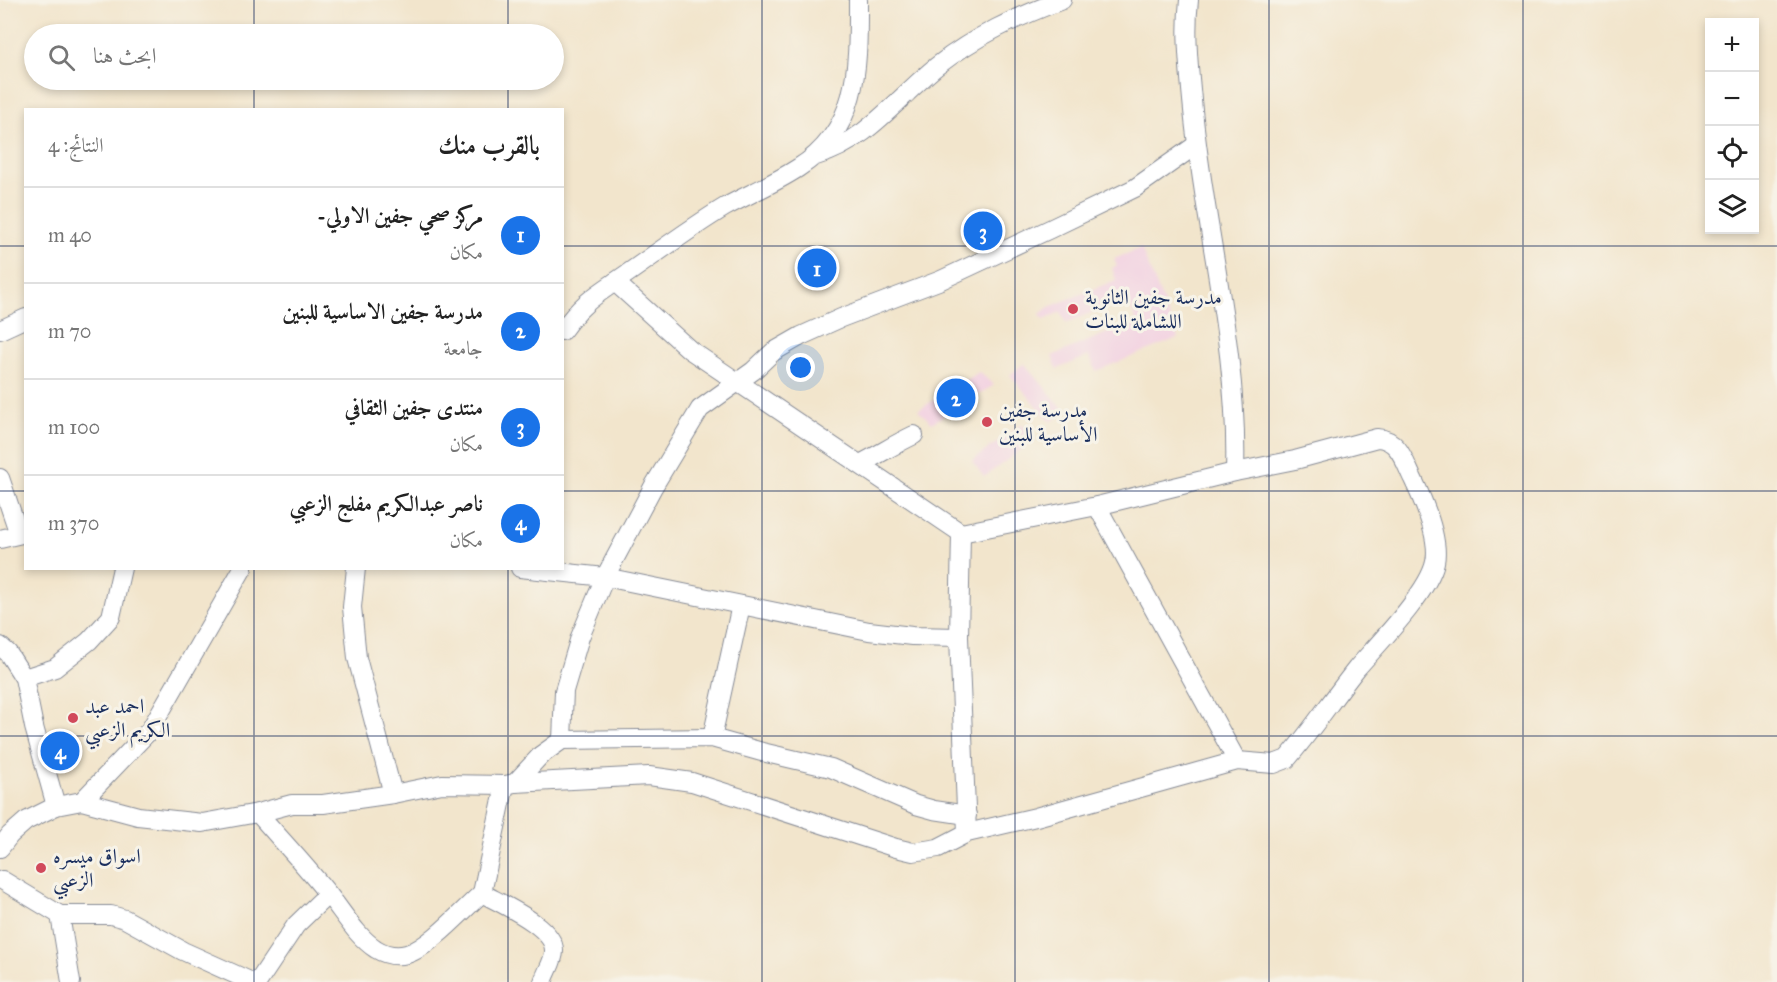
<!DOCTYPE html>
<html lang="ar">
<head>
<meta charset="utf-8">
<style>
  :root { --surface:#fff; --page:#f6f6f6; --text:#222; --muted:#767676; --line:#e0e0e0; --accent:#1a73e8 }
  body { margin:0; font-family:"IM FELL Great Primer",Amiri,serif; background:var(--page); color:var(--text); direction:rtl }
  .controls { position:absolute; right:18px; top:18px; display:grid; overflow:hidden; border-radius:0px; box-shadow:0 3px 9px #0003 }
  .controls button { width:54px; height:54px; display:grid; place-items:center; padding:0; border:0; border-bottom:2px solid var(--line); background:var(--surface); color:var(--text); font:30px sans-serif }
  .you { position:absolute; left:801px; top:368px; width:21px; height:21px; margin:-15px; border:4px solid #fff; border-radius:50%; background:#1a73e8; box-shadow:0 0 0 9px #1a73e833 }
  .badge { display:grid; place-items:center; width:39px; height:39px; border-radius:50%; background:var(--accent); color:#fff; font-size:20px; font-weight:700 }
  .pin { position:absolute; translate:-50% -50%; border:3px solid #fff; box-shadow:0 2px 6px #0006 }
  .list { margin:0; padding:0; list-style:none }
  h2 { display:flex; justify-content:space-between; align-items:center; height:78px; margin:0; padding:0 24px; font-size:26px }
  h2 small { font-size:20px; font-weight:400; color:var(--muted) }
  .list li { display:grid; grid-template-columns:39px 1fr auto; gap:18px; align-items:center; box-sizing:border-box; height:96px; padding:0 24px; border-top:2px solid var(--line) }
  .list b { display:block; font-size:22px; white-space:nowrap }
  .list p { margin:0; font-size:20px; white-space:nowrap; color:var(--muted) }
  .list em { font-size:20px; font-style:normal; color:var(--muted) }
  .icon { flex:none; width:33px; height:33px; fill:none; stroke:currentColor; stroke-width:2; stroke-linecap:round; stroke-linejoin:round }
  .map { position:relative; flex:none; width:1777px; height:982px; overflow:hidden; direction:ltr }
  .search { position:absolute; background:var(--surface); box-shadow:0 3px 9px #0003; left:24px; top:24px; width:540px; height:66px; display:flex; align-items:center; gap:15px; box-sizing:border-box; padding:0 21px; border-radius:33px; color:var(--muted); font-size:22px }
  .panel { position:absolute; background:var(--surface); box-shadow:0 3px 9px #0003; left:24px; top:108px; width:540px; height:462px; border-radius:0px; direction:rtl }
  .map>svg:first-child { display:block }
  .built { fill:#f2cfe1 }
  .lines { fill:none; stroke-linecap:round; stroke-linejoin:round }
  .minor-casing { stroke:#868a95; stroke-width:20 }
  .minor { stroke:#fff; stroke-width:18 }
  .grid { fill:none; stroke:#1b2f5e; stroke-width:1.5; stroke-opacity:0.55 }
  .poi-dot { fill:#d1495b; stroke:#f7f3e8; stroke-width:2 }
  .labels { text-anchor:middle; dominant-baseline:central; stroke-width:6; stroke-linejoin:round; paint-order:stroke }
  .poi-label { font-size:21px; fill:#1b2f5e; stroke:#f7f3e8; text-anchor:start }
</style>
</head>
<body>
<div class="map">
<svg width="1777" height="982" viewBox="0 0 1777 982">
  <rect width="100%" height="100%" fill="#f7f3e8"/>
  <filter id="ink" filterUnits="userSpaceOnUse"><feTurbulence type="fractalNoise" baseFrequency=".0167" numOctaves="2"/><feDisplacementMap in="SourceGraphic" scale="12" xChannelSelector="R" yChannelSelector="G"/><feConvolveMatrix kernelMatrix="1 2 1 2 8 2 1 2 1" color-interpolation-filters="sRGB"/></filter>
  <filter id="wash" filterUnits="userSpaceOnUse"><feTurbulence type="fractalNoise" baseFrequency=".008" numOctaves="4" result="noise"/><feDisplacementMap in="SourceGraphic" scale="24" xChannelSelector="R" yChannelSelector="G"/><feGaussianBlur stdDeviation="1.35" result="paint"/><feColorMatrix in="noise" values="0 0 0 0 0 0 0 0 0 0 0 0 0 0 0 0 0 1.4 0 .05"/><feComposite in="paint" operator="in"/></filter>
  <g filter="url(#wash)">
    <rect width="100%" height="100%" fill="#f2e5cc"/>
    <!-- built -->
    <g class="built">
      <polygon points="1141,248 1178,338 1096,371 1089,356 1057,369 1052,356 1136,321 1127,298 1066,323 1061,312 1044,319 1040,314 1049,307 1116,280 1112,268 1117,266 1114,259"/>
      <polygon points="1024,363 1065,411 1051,422 1010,375"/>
      <polygon points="979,372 994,385 932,423 918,410"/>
      <polygon points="1022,424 1034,440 984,477 972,461"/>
    </g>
  </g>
  <g filter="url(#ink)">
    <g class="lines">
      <!-- minor casing -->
      <g class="minor-casing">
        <g id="minor">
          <path d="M1189 0C1185 34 1189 67 1192 100 1203 224 1239 347 1235 472"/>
          <path d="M816 156C868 141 897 98 937 66 975 36 1017 17 1062 0"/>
          <path d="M615 282C652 257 687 230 725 207 749 194 775 183 798 168 860 129 858 66 858 0"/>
          <polyline points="0,330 26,318"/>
          <path d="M562 331C579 307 591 298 615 282L690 350 961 533 959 637 967 833"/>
          <path d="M860 464C878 455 895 444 914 435"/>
          <polyline points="0,478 19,534"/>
          <polyline points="1097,506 1237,761"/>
          <polyline points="0,539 26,533"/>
          <polyline points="356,568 352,607 357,658 393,794"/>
          <polyline points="520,568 605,577 869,631 912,636 959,637"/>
          <polyline points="0,646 8,653 24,678 34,727 56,806"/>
          <polyline points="24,678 55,668 89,641 111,617 122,568"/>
          <polyline points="712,738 741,605"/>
          <polyline points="562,740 564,691 580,637 605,577 653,487 700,409 753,371 773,352 801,336 841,318 941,280 1050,229 1135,188 1196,145"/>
          <polyline points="515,783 541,755 562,740 712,738 762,752 831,768 916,805 934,810 967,815"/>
          <path d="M505 785 482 893C501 904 555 927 554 951 554 961 546 972 543 982"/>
          <path d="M82 801 138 816 202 823 258 813 292 804H323L393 794 442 784 505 785 515 783 649 776 692 782 896 848 913 852 938 848 967 833 1036 817 1237 761 1274 764 1287 759C1312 730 1333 698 1357 668 1378 644 1429 592 1435 562 1440 539 1423 500 1413 479 1404 461 1399 439 1377 438L1295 460 1235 472 1097 506 961 533"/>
          <path d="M258 813C281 840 306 866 328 894 343 912 356 936 376 949 386 955 396 957 407 954 429 948 464 909 482 893"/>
          <polyline points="0,848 10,835 26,821 56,806 82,801 150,730 243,568"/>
          <polyline points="2,880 60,915 111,915 125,919 183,951 252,982"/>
          <polyline points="60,915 71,982"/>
          <polyline points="258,982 296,925 328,894"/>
        </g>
      </g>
      <!-- minor -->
      <use href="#minor" class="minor"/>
    </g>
  </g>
  <!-- grid -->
  <path class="grid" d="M254 0V34M508 0V34M762 0V982M1015 0V982M1269 0V982M1523 0V982M254 80V110M508 80V110M0 246H26M562 246H1777M0 491H26M562 491H1777M254 568V982M508 568V982M0 736H1777"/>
  <!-- markers -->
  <g class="poi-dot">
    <circle cx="1073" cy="309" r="6"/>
    <circle cx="987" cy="422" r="6"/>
    <circle cx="73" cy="718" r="6"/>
    <circle cx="41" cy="868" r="6"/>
  </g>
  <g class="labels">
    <!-- poi labels -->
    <g class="poi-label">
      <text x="1085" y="297">مدرسة جفين الثانوية<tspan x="1085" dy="24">اللشاملة للبنات</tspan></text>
      <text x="999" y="410">مدرسة جفين<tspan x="999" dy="24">الأساسية للبنين</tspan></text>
      <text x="85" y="706">احمد عبد<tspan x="85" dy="24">الكريم الزعبي</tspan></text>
      <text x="53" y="856">اسواق ميسره<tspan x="53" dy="24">الزعبي</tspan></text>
    </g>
  </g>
</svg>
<div class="controls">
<button>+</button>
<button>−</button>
<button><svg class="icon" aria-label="locate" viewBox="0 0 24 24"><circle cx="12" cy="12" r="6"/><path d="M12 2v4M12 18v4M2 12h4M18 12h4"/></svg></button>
<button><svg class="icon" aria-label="layers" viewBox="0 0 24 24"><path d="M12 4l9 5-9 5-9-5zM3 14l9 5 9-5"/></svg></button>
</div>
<div class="you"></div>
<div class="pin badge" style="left:817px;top:268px">1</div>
<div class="pin badge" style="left:956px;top:398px">2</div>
<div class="pin badge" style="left:983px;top:231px">3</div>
<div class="pin badge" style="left:60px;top:751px">4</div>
<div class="search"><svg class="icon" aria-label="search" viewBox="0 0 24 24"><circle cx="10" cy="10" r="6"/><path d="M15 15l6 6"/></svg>ابحث هنا</div>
<section class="panel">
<h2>بالقرب منك<small>النتائج: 4</small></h2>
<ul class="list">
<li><span class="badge">1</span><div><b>مركز صحي جفين الاولي-</b><p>مكان</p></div><em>40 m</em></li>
<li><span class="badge">2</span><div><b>مدرسة جفين الاساسية للبنين</b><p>جامعة</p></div><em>70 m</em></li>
<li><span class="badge">3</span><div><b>منتدى جفين الثقافي</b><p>مكان</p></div><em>100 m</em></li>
<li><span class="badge">4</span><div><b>ناصر عبدالكريم مفلج الزعبي</b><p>مكان</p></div><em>370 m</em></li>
</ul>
</section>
</div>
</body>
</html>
